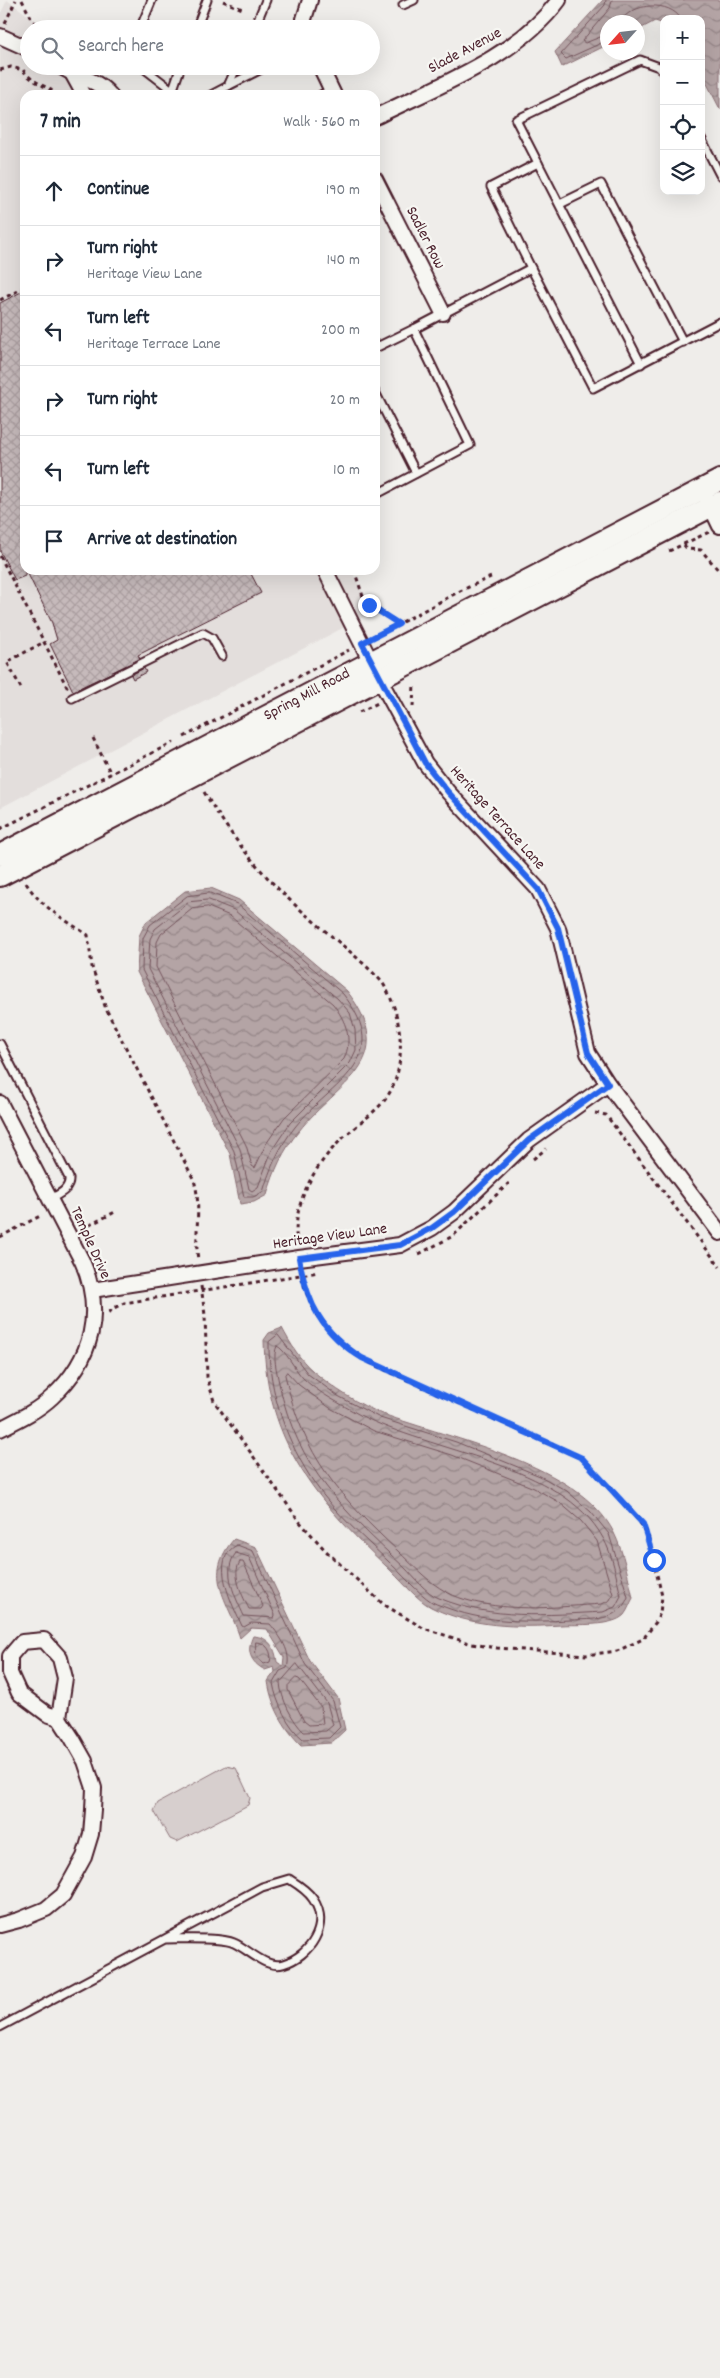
<!DOCTYPE html>
<html lang="en">
<head>
<meta charset="utf-8">
<style>
  :root { --surface:#fff; --page:#f6f6f7; --text:#1f2937; --muted:#747a83; --line:#e0e1e3 }
  body { margin:0; font-family:Dekko,sans-serif; background:var(--page); color:var(--text) }
  .controls { position:absolute; right:15px; top:15px; display:grid; overflow:hidden; border-radius:10px; box-shadow:0 5px 20px #0002 }
  .controls button { width:45px; height:45px; display:grid; place-items:center; padding:0; border:0; border-bottom:1px solid var(--line); background:var(--surface); color:var(--text); font:25px sans-serif }
  .compass { position:absolute; left:600px; top:15px; width:45px; height:45px; border-radius:50%; background:var(--surface); box-shadow:0 5px 20px #0002; rotate:243deg }
  .stop { position:absolute; width:15px; height:15px; margin:-11px; border:4px solid #2563eb; border-radius:50%; background:#fff }
  .stop.end { background:#2563eb; border-color:#fff; box-shadow:0 1px 5px #0008 }
  .list { margin:0; padding:0; list-style:none }
  h2 { display:flex; justify-content:space-between; align-items:center; height:65px; margin:0; padding:0 20px; font-size:21px }
  h2 small { font-size:16px; font-weight:400; color:var(--muted) }
  .list li { display:grid; grid-template-columns:32px 1fr auto; gap:15px; align-items:center; box-sizing:border-box; height:70px; padding:0 20px; border-top:1px solid var(--line) }
  .list b { display:block; font-size:19px; white-space:nowrap }
  .list p { margin:0; font-size:16px; white-space:nowrap; color:var(--muted) }
  .list em { font-size:16px; font-style:normal; color:var(--muted) }
  .icon { flex:none; width:28px; height:28px; fill:none; stroke:currentColor; stroke-width:2; stroke-linecap:round; stroke-linejoin:round }
  .map { position:relative; flex:none; width:720px; height:2378px; overflow:hidden }
  .search { position:absolute; background:var(--surface); box-shadow:0 5px 20px #0002; left:20px; top:20px; width:360px; height:55px; display:flex; align-items:center; gap:12px; box-sizing:border-box; padding:0 18px; border-radius:28px; color:var(--muted); font-size:19px }
  .panel { position:absolute; background:var(--surface); box-shadow:0 5px 20px #0002; left:20px; top:90px; width:360px; height:485px; border-radius:15px }
  .map>svg:first-child { display:block }
  .built { fill:#e3dedc }
  .garden { fill:#d7cfce; stroke:#90777c }
  .water { fill:url(#water-waves); stroke:#8a6f74 }
  .lines { fill:none; stroke-linecap:round; stroke-linejoin:round }
  .shore { stroke:#74545c; stroke-width:1 }
  .building { fill:url(#building-cross-hatch); stroke:#4a1f2b }
  .lane-casing { stroke:#4a1f2b; stroke-width:11 }
  .street-casing { stroke:#4a1f2b; stroke-width:18 }
  .secondary-casing { stroke:#4a1f2b; stroke-width:24 }
  .path { stroke:#4a1f2b; stroke-width:3; stroke-dasharray:4 4; stroke-linecap:butt }
  .lane { stroke:#f6f6f2; stroke-width:7 }
  .street { stroke:#f6f6f2; stroke-width:14 }
  .secondary { stroke:#f6f6f2; stroke-width:20 }
  .route { stroke:#2563eb; stroke-width:6 }
  .labels { text-anchor:middle; dominant-baseline:central; stroke-width:4.5; stroke-linejoin:round; paint-order:stroke }
  .street-label { font-size:16px; fill:#4a1f2b; stroke:#f6f6f2 }
</style>
</head>
<body>
<div class="map">
<svg width="720" height="2378" viewBox="0 0 720 2378">
  <defs>
    <pattern id="water-waves" width="16" height="10" patternUnits="userSpaceOnUse" patternTransform="scale(1.25)"><rect width="16" height="10" fill="#b4a4a5"/><path d="M0 5q4-4 8 0t8 0" fill="none" stroke="#948587"/></pattern>
    <pattern id="building-cross-hatch" width="8" height="8" patternUnits="userSpaceOnUse" patternTransform="scale(1.25)"><rect width="8" height="8" fill="#c6babb"/><path d="M0 0l8 8M0 8l8-8" fill="none" stroke="#ac9fa1"/></pattern>
  </defs>
  <rect width="100%" height="100%" fill="#efedea"/>
  <filter id="ink" filterUnits="userSpaceOnUse"><feTurbulence type="fractalNoise" baseFrequency=".02" numOctaves="2"/><feDisplacementMap in="SourceGraphic" scale="10" xChannelSelector="R" yChannelSelector="G"/><feConvolveMatrix kernelMatrix="1 2 1 2 8 2 1 2 1" color-interpolation-filters="sRGB"/></filter>
  <g filter="url(#ink)">
    <!-- built -->
    <polygon class="built" points="7,0 47,29 29,29 29,66 89,66 104,95 25,95 25,570 351,570 373,612 0,808 0,15"/>
    <!-- garden -->
    <polygon class="garden" points="226,1766 236,1768 250,1798 248,1805 177,1842 170,1839 154,1811 158,1803"/>
    <!-- water -->
    <g class="water">
      <polygon points="603,0 720,0 720,109 701,72 701,19 664,19 664,24 655,21 638,30 638,22 608,22 607,45 562,67 555,52"/>
      <path d="M211 888 239 900 347 991C402 1063 337 1082 299 1131 283 1150 274 1171 267 1195L254 1202 240 1204 230 1154 137 972 139 936 146 922 185 891Z"/>
      <path d="M282 1328C290 1343 300 1360 313 1371 333 1388 359 1405 383 1414 450 1439 580 1464 614 1533 624 1553 628 1577 633 1598 630 1603 628 1610 624 1615 612 1627 577 1624 561 1625 518 1628 470 1627 431 1607 417 1600 399 1578 386 1566 316 1500 266 1442 264 1340L269 1333Z"/>
      <path d="M234 1539 256 1547 310 1661 338 1698 345 1730 331 1743 301 1745C284 1728 271 1705 268 1681L275 1672 274 1667 265 1670C250 1662 246 1651 253 1636 269 1637 275 1647 277 1662L283 1666 284 1657 267 1629 251 1628 240 1638C228 1599 202 1576 234 1539Z"/>
    </g>
    <g class="lines">
      <!-- shore -->
      <g class="shore">
        <polyline points="606,0 605,5 561,54 566,59 608,40"/>
        <path d="M620 22C632 2 670 0 681 19"/>
        <polyline points="608,34 585,43 582,41 610,8 612,0"/>
        <path d="M210 893 237 904 343 994C396 1061 331 1082 295 1127 279 1147 270 1168 263 1192L253 1197H244L234 1151 142 970 143 938 150 925 187 896Z"/>
        <polygon points="209,900 234,910 338,999 350,1013 355,1030 356,1050 350,1063 290,1123 272,1150 258,1187 252,1191 249,1189 240,1149 148,969 150,939 155,929 189,902"/>
        <path d="M208 907 230 916 333 1004C346 1021 353 1039 344 1059L284 1118 266 1144 255 1168 252 1166 246 1145 156 967 157 942 161 934 192 909Z"/>
        <path d="M278 1335 308 1374 338 1396 380 1418 456 1442 540 1476 567 1491 591 1512 609 1534 628 1597C618 1622 593 1619 570 1620 529 1622 489 1623 450 1609 445 1607 438 1605 432 1602 418 1593 401 1573 388 1561 363 1537 335 1513 315 1484 287 1443 268 1392 269 1342Z"/>
        <path d="M277 1346C285 1349 295 1370 303 1378 318 1393 341 1404 360 1415 430 1452 562 1463 603 1538 613 1555 616 1577 621 1596L615 1607 603 1612C547 1615 492 1620 439 1598 426 1593 414 1577 405 1568 344 1511 297 1468 279 1383 277 1372 272 1355 277 1346Z"/>
        <path d="M287 1372 299 1385 330 1408 374 1431 452 1455 534 1488 559 1502 581 1521 597 1541 613 1594 610 1600 602 1604C558 1607 513 1612 470 1601 438 1593 422 1574 399 1552 340 1497 303 1457 285 1375Z"/>
        <path d="M237 1545 253 1551 305 1664 333 1701 340 1727 329 1738 303 1739C288 1727 276 1702 273 1683L280 1671 287 1668C292 1652 280 1636 270 1624L251 1623 244 1627 242 1626C233 1606 208 1559 237 1545Z"/>
        <path d="M236 1553 249 1557 275 1615 274 1618 244 1616C236 1598 221 1571 236 1553Z"/>
        <path d="M240 1562H243L246 1568 263 1606 261 1609H249C243 1597 231 1574 240 1562Z"/>
        <path d="M256 1642C267 1642 273 1653 270 1662L264 1664 256 1657Z"/>
        <path d="M297 1664 327 1703 333 1725 326 1731 304 1732C293 1722 281 1699 280 1683Z"/>
        <polygon points="296,1678 299,1679 321,1707 323,1724 309,1725 304,1721 288,1690 288,1686"/>
      </g>
    </g>
    <!-- building -->
    <g class="building">
      <polygon points="25,290 25,576 15,580 0,551 0,303"/>
      <polygon points="26,570 249,570 261,593 138,655 140,659 73,691 50,644 57,640 52,623"/>
      <polygon points="144,668 146,672 133,679 131,675"/>
    </g>
    <g class="lines">
      <!-- lane casing -->
      <g class="lane-casing">
        <g id="lane">
          <polyline points="403,5 414,0"/>
          <polyline points="140,29 152,0"/>
          <polyline points="196,29 207,0"/>
          <polyline points="254,29 266,0"/>
          <polyline points="141,66 172,90"/>
          <polyline points="228,86 267,66"/>
          <polyline points="171,95 181,66"/>
          <polyline points="211,95 228,86 237,66"/>
          <polyline points="321,95 331,90"/>
          <polyline points="701,138 720,175"/>
          <polyline points="560,204 601,184 683,342"/>
          <polyline points="531,268 491,187 538,163"/>
          <polyline points="414,329 531,268 593,388 720,322"/>
          <polyline points="375,348 414,329 470,445 375,495"/>
          <polyline points="641,364 516,120 640,60 659,67 664,73"/>
          <polyline points="375,392 416,473"/>
          <polyline points="72,698 203,633 212,638 222,656"/>
          <path d="M0 1044 69 1178C70 1190 59 1194 50 1199"/>
          <path d="M0 2027 262 1887 289 1879C297 1884 307 1890 313 1899 331 1925 310 1956 283 1964 266 1969 248 1949 234 1943 221 1937 182 1939 166 1939"/>
        </g>
      </g>
      <!-- street casing -->
      <g class="street-casing">
        <g id="street">
          <polyline points="305,29 304,19 310,0"/>
          <polyline points="0,36 29,49"/>
          <path d="M60 66C77 78 96 78 110 95"/>
          <polyline points="320,66 334,95"/>
          <polyline points="73,75 84,95"/>
          <path d="M375 117C437 86 517 57 559 0"/>
          <polyline points="375,179 443,313"/>
          <polyline points="707,499 720,526"/>
          <polyline points="325,570 380,680 425,763 448,792 538,889 558,928 588,1053 608,1084 720,1233"/>
          <path d="M0 1103 82 1261C104 1311 93 1359 52 1397 37 1411 18 1420 0 1429"/>
          <polyline points="92,1290 299,1258 400,1245 432,1228 454,1212 529,1140 608,1084"/>
          <polyline points="0,1925 19,1920 46,1909 63,1895 84,1857 91,1834 93,1810 94,1788 85,1761 72,1738 59,1718 47,1714 19,1693 10,1673 10,1656 22,1642 44,1640 60,1658 65,1678 59,1718"/>
        </g>
      </g>
      <!-- secondary casing -->
      <g class="secondary-casing">
        <g id="secondary">
          <polyline points="0,855 720,480"/>
          <polyline points="0,876 720,502"/>
        </g>
      </g>
      <!-- path -->
      <g class="path">
        <polyline points="22,0 32,20 43,29"/>
        <polyline points="223,1 245,10"/>
        <polyline points="270,20 290,29"/>
        <polyline points="5,23 16,0"/>
        <polyline points="102,66 108,71"/>
        <path d="M0 70 11 67 23 70C31 82 47 86 58 95"/>
        <polyline points="0,300 25,287"/>
        <polyline points="684,545 687,549 701,550 720,572"/>
        <polyline points="669,551 709,532"/>
        <polyline points="0,556 68,689"/>
        <polyline points="354,570 365,602 399,624"/>
        <polyline points="374,637 462,590 491,577"/>
        <polyline points="21,688 7,662 44,642"/>
        <polyline points="413,707 414,683"/>
        <polyline points="359,712 378,703"/>
        <polyline points="184,737 349,650"/>
        <polyline points="93,738 111,774"/>
        <path d="M204 792C229 833 257 870 293 903 322 930 355 953 382 982 403 1013 409 1070 384 1101 372 1115 357 1125 344 1137 315 1164 291 1204 297 1245"/>
        <polyline points="0,829 174,742"/>
        <path d="M26 883C41 907 65 920 88 935L92 967 106 1009 194 1180C202 1206 194 1233 198 1260"/>
        <polyline points="595,1113 606,1115 720,1267"/>
        <polyline points="533,1159 546,1149"/>
        <polyline points="82,1229 115,1212"/>
        <polyline points="0,1237 40,1216"/>
        <polyline points="419,1254 453,1236 509,1183"/>
        <path d="M201 1286 205 1315 207 1377 214 1401 299 1521 326 1551 383 1604 423 1628 472 1644 497 1648 586 1655 617 1651 643 1639 656 1622 660 1613 662 1596 647 1533 638 1519 582 1458 375 1365C336 1345 309 1315 301 1271"/>
        <polyline points="109,1313 112,1309 124,1303 319,1272"/>
      </g>
      <!-- lane -->
      <use href="#lane" class="lane"/>
      <!-- street -->
      <use href="#street" class="street"/>
      <!-- secondary -->
      <use href="#secondary" class="secondary"/>
    </g>
  </g>
  <g class="lines" filter="url(#ink)">
    <!-- route -->
    <path class="route" d="M369 605 399 624 362 643 425 763 448 792 538 889 558 928 588 1053 608 1084 529 1140 454 1212 432 1228 400 1245 299 1258C307 1304 322 1333 362 1358L582 1458 643 1524 654 1560"/>
  </g>
  <g class="labels">
    <!-- street labels -->
    <g class="street-label">
      <text transform="translate(465 51) rotate(-28)">Slade Avenue</text>
      <text transform="translate(425 238) rotate(63)">Sadler Row</text>
      <text transform="translate(307 695) rotate(-28)">Spring Mill Road</text>
      <text transform="translate(497 818) rotate(48)">Heritage Terrace Lane</text>
      <text transform="translate(330 1237) rotate(-8)">Heritage View Lane</text>
      <text transform="translate(90 1243) rotate(66)">Temple Drive</text>
    </g>
  </g>
</svg>
<div class="controls">
<button>+</button>
<button>−</button>
<button><svg class="icon" aria-label="locate" viewBox="0 0 24 24"><circle cx="12" cy="12" r="6"/><path d="M12 2v4M12 18v4M2 12h4M18 12h4"/></svg></button>
<button><svg class="icon" aria-label="layers" viewBox="0 0 24 24"><path d="M12 4l9 5-9 5-9-5zM3 14l9 5 9-5"/></svg></button>
</div>
<svg class="compass" viewBox="-18 -18 36 36"><path d="M0-13l5 13h-10z" fill="#e53935"/><path d="M0 13l5-13h-10z" fill="#747a83"/></svg>
<div class="stop" style="left:654px;top:1560px"></div>
<div class="stop end" style="left:369px;top:605px"></div>
<div class="search"><svg class="icon" aria-label="search" viewBox="0 0 24 24"><circle cx="10" cy="10" r="6"/><path d="M15 15l6 6"/></svg>Search here</div>
<section class="panel">
<h2>7 min<small>Walk · 560 m</small></h2>
<ul class="list">
<li><svg class="icon" aria-label="ahead" viewBox="0 0 24 24"><path d="M12 20V5M6 11l6-6 6 6"/></svg><div><b>Continue</b></div><em>190 m</em></li>
<li><svg class="icon" aria-label="right" viewBox="0 0 24 24"><path d="M7 20v-9h11M14 6l5 5-5 5"/></svg><div><b>Turn right</b><p>Heritage View Lane</p></div><em>140 m</em></li>
<li><svg class="icon" aria-label="left" viewBox="0 0 24 24"><path d="M17 20v-9H6M10 6l-5 5 5 5"/></svg><div><b>Turn left</b><p>Heritage Terrace Lane</p></div><em>200 m</em></li>
<li><svg class="icon" aria-label="right" viewBox="0 0 24 24"><path d="M7 20v-9h11M14 6l5 5-5 5"/></svg><div><b>Turn right</b></div><em>20 m</em></li>
<li><svg class="icon" aria-label="left" viewBox="0 0 24 24"><path d="M17 20v-9H6M10 6l-5 5 5 5"/></svg><div><b>Turn left</b></div><em>10 m</em></li>
<li><svg class="icon" aria-label="arrive" viewBox="0 0 24 24"><path d="M6 21V4h12l-3 4 3 4H6"/></svg><div><b>Arrive at destination</b></div></li>
</ul>
</section>
</div>
</body>
</html>
